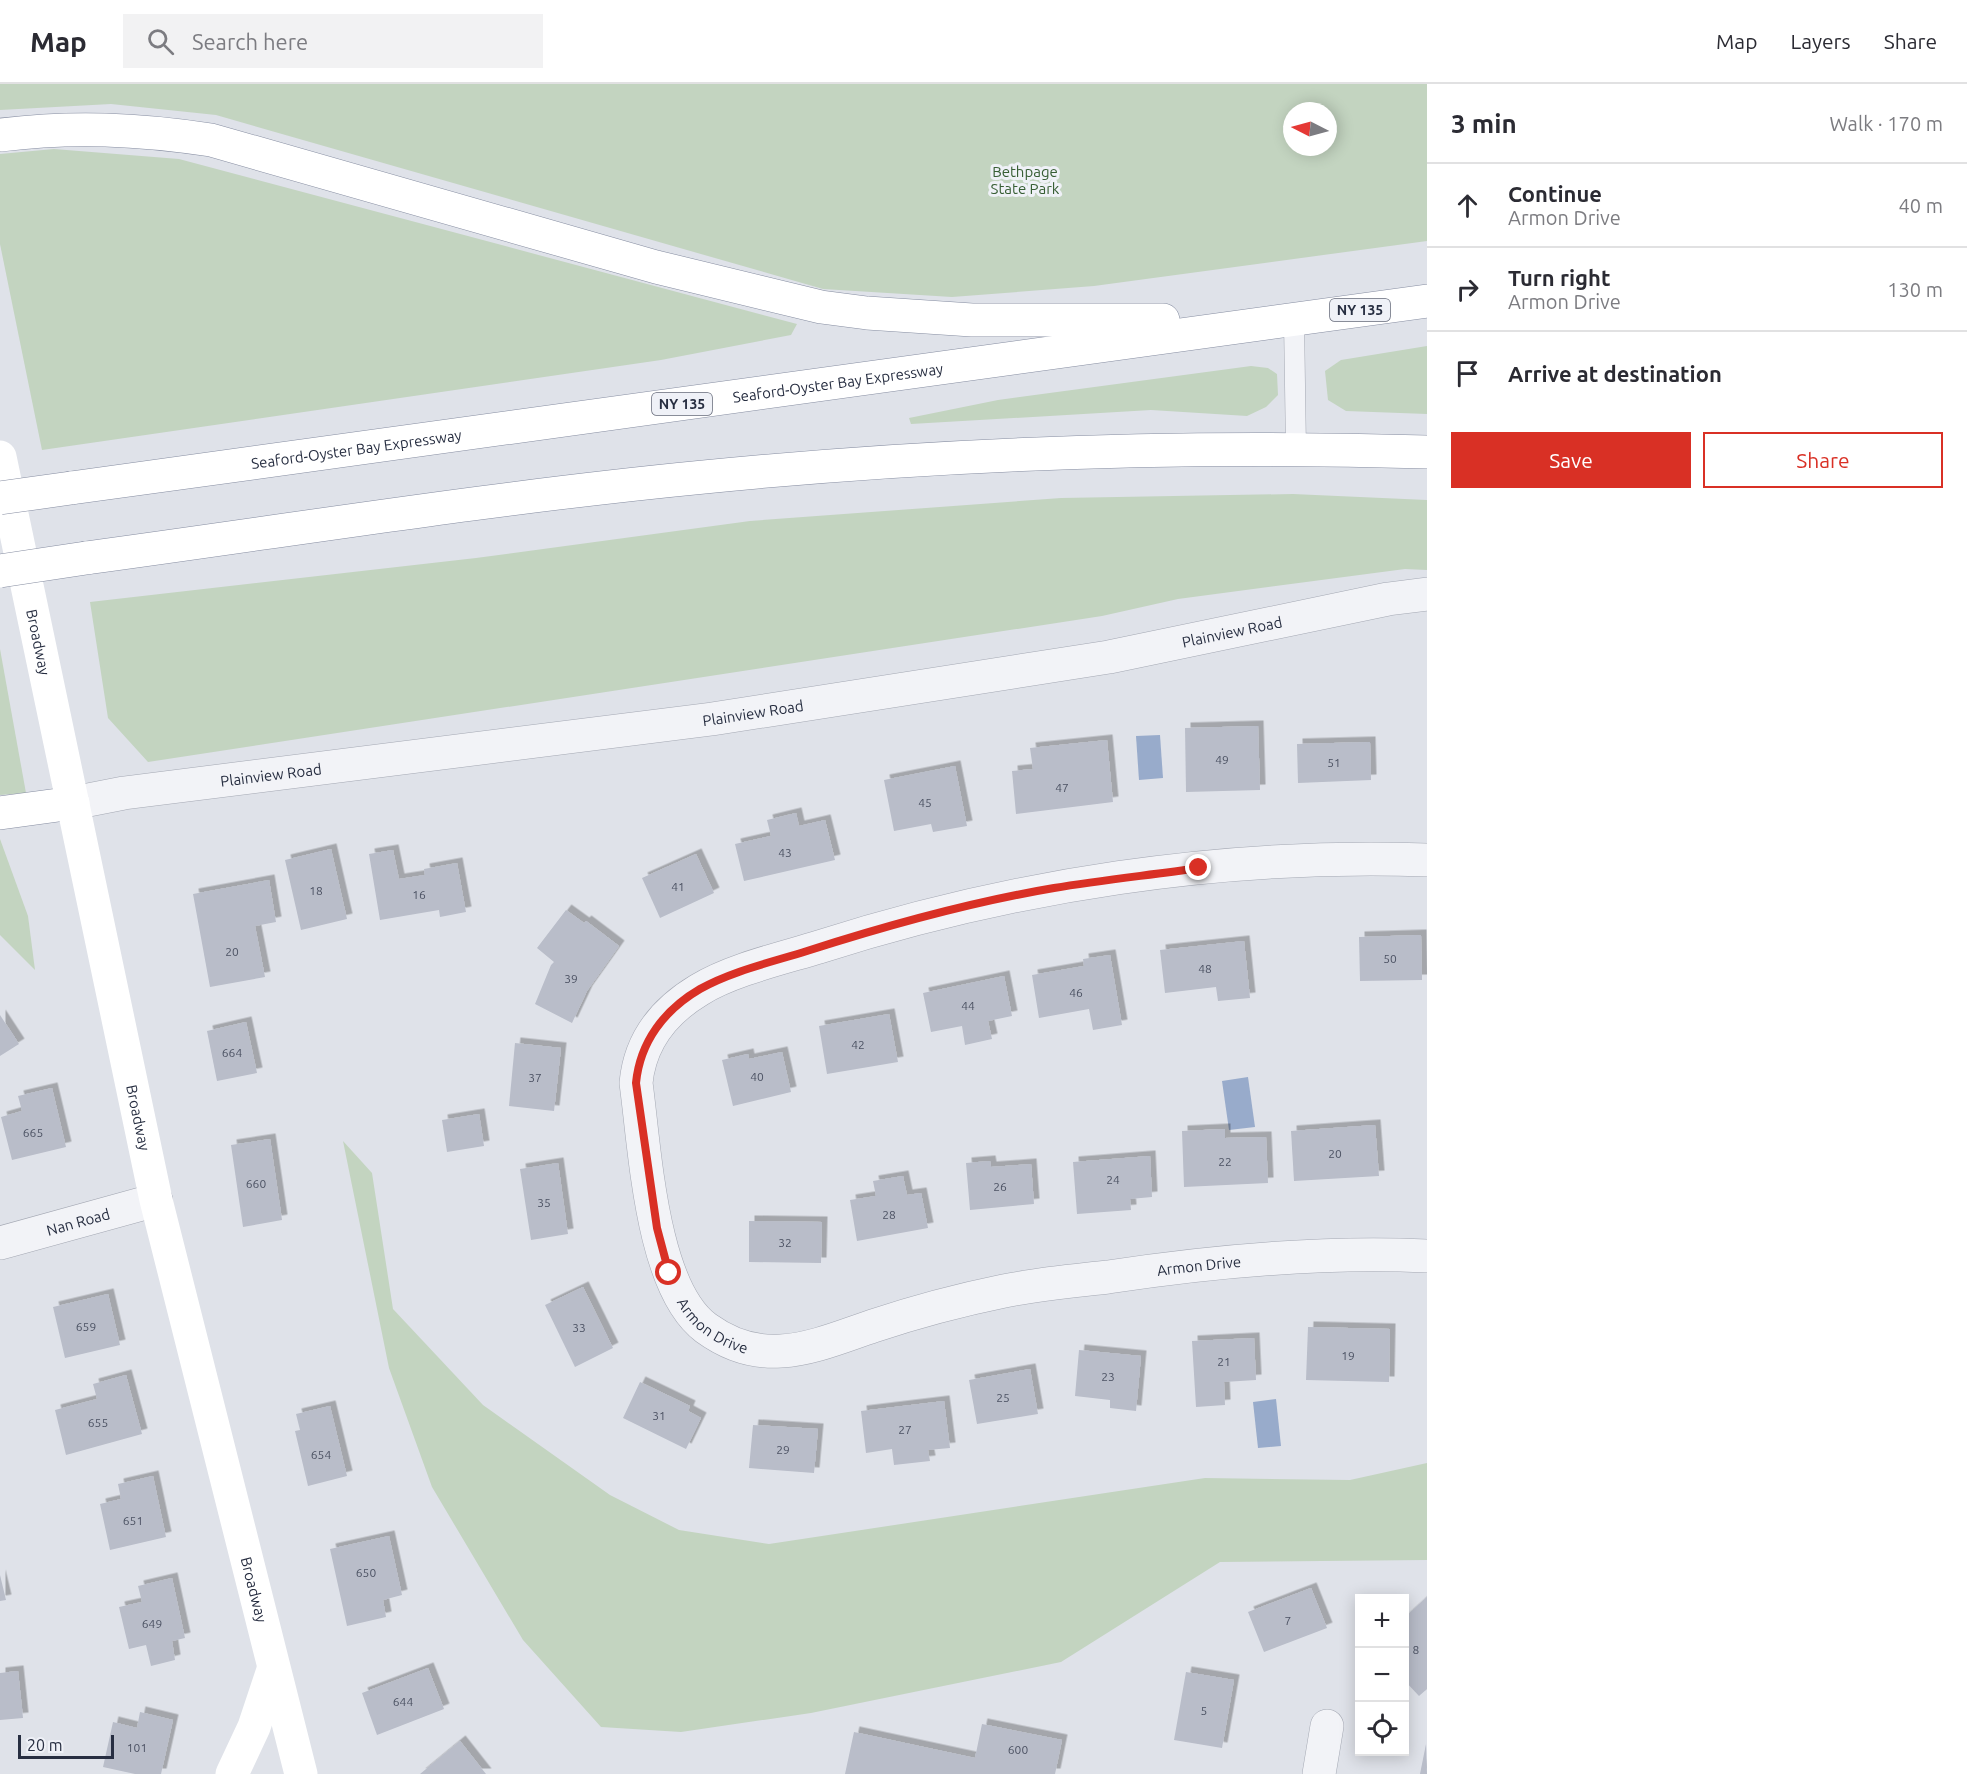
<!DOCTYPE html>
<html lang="en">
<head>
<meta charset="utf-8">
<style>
  :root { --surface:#fff; --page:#f2f2f3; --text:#2b2b33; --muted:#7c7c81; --line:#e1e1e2; --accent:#d93025 }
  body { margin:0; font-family:Ubuntu,sans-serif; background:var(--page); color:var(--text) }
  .controls { position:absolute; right:18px; bottom:18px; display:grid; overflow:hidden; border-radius:0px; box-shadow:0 3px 15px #0003 }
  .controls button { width:54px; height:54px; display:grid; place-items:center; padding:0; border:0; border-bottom:2px solid var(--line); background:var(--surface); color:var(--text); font:30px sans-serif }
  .compass { position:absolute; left:1283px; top:18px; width:54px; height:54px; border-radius:50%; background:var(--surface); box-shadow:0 3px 15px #0003; rotate:276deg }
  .scale { position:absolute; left:18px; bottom:15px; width:96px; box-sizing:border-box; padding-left:6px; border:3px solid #272e41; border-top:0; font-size:16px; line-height:21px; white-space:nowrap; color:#272e41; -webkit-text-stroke:4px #eff1f7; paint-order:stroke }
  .stop { position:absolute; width:18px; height:18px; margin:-14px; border:4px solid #d93025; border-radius:50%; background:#fff }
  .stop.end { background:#d93025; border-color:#fff; box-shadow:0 2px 6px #0008 }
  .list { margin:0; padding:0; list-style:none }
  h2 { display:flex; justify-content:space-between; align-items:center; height:78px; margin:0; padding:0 24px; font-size:26px }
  h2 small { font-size:20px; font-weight:400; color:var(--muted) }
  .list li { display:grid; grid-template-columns:39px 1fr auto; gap:18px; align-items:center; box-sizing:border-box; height:84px; padding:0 24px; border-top:2px solid var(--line) }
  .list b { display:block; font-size:22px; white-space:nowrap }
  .list p { margin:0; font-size:20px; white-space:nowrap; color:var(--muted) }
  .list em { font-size:20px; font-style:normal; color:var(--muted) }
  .actions { display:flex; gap:12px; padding:18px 24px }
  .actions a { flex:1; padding:14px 0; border:2px solid var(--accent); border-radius:0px; text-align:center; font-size:21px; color:var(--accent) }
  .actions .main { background:var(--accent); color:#fff }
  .icon { flex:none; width:33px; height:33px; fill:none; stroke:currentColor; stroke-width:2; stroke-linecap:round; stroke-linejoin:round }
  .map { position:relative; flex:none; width:1427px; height:1690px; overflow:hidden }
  header { display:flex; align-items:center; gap:36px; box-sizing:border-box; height:84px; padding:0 30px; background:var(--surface); border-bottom:2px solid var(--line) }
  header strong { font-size:28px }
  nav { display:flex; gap:33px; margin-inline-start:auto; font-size:21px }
  .search { width:420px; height:54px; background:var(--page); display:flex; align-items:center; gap:15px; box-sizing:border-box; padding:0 21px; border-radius:0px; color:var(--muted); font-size:22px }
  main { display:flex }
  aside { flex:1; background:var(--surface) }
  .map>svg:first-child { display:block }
  .green { fill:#c3d4c0; fill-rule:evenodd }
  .water { fill:#98abcb }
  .building { fill:#b9bdc9; filter:url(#shadow) }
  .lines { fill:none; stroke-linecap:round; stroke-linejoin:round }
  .service-casing { stroke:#a4a8b3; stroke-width:21 }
  .minor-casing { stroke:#a4a8b3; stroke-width:34 }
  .tertiary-casing { stroke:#a4a8b3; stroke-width:34 }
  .motorway-casing { stroke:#868da1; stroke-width:34 }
  .service { stroke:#f2f3f7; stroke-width:20 }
  .minor { stroke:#f2f3f7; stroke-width:33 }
  .tertiary { stroke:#f2f3f7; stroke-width:33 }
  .secondary { stroke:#fff; stroke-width:33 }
  .motorway { stroke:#fff; stroke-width:33 }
  .motorway-bridge-casing { stroke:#868da1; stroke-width:34; stroke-linecap:butt }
  .motorway-bridge { stroke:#fff; stroke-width:33 }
  .route { stroke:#d93025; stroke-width:8 }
  .labels { text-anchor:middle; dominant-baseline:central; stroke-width:6; stroke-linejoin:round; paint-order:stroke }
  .number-label { font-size:12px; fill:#4c5263 }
  .shield { fill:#eff1f7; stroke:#636878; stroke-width:1.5 }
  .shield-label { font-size:14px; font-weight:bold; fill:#272e41 }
  .park-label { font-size:15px; fill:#375e34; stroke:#eff1f7 }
  .street-label { font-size:15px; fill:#272e41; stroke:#eff1f7 }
</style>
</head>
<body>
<header>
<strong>Map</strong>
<div class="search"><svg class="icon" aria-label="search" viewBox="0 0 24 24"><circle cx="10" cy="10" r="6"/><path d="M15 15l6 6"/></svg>Search here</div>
<nav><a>Map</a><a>Layers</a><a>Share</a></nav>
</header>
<main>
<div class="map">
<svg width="1427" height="1690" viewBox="0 0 1427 1690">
  <defs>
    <filter id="shadow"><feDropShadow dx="5.5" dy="-5.5" stdDeviation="0" flood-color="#0004"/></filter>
  </defs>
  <rect width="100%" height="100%" fill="#dfe2e9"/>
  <!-- green -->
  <g class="green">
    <path d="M0 0H1427V157L1094 202 952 213 823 205 216 31 111 20 0 26ZM1292 27H1328V63H1292Z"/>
    <polygon points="54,65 179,75 797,240 791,251 661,276 42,366 0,160 0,70"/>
    <polygon points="1427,262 1427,330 1346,327 1328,316 1325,287 1341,276"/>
    <polygon points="1251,282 1268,284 1277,290 1278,311 1266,323 1247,332 1151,326 911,340 909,334 998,316"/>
    <polygon points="1293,410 1427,416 1427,486 1405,485 1178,515 1102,532 148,678 108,634 90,518 476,474 750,437 1061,414"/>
    <polygon points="0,565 26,709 0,711"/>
    <polygon points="0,755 28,832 35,886 0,851"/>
    <polygon points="343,1057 372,1089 393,1225 483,1321 610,1411 679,1446 769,1460 1205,1394 1350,1396 1427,1379 1427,1476 1220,1478 1061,1578 811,1629 681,1648 601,1643 523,1556 432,1403 389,1284"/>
  </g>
  <!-- water -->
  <g class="water">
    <polygon points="1160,651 1163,694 1139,696 1136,652"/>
    <polygon points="1248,993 1255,1043 1229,1046 1222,997"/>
    <polygon points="1276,1315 1281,1362 1258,1364 1253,1318"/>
  </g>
  <!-- building -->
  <g class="building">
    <polygon points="1258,642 1260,706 1186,708 1185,644"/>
    <polygon points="1107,656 1113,718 1016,730 1012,687 1033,685 1030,664"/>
    <polygon points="1370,658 1371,696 1298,699 1297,660"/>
    <polygon points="955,682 967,742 933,748 931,740 894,747 884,696"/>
    <polygon points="796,729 799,742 825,736 835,776 744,797 735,760 771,752 767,736"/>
    <polygon points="331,765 347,835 301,846 285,776"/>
    <polygon points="393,766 399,795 425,791 424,785 457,779 466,828 440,833 439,826 380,836 369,770"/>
    <polygon points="696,770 714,809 660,834 642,794"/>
    <polygon points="269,796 276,838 255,842 265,893 210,903 193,810"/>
    <polygon points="566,826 584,839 586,837 619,862 587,907 572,939 535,920 551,881 554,878 537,864"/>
    <polygon points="1421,851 1422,896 1360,897 1359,853"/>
    <polygon points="1244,857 1250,914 1218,917 1216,903 1165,909 1160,866"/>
    <polygon points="1110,871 1122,941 1093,946 1089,925 1039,934 1032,891 1084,882 1083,875"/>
    <polygon points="1004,892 1012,932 988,937 992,955 965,961 962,942 931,948 923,909"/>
    <polygon points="889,930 898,978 827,990 819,942"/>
    <polygon points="0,931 19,960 0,972"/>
    <polygon points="246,938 257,989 217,997 207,947"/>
    <polygon points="515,959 561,964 554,1027 509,1022"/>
    <polygon points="782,968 791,1008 733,1022 722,976 748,970 749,975"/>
    <polygon points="52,1004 66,1063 12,1076 1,1033 22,1027 18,1012"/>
    <polygon points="479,1030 484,1062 447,1068 442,1036"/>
    <polygon points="1375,1041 1379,1092 1294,1097 1291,1047"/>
    <polygon points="1225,1045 1225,1054 1266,1053 1268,1099 1184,1103 1182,1047"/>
    <polygon points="270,1055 282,1136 243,1143 231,1061"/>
    <polygon points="1150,1072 1152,1113 1130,1115 1131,1126 1077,1130 1073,1078"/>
    <polygon points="990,1077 991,1083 1031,1080 1034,1120 970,1126 966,1079"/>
    <polygon points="558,1079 568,1150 531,1156 520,1085"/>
    <polygon points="903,1092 907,1111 921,1109 928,1144 857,1157 850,1116 876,1112 873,1097"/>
    <polygon points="749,1137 822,1138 821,1179 749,1178"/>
    <polygon points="583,1203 613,1264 575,1283 545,1221"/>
    <polygon points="108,1210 120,1261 65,1274 53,1223"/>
    <polygon points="1308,1243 1390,1245 1389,1298 1306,1296"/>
    <polygon points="1254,1254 1256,1296 1224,1298 1225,1321 1196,1323 1192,1257"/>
    <polygon points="1079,1266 1141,1272 1136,1327 1110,1324 1110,1316 1075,1312"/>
    <polygon points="1030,1285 1038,1330 977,1340 969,1296"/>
    <polygon points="126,1291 142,1350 66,1371 55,1326 97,1315 93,1300"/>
    <polygon points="640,1298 690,1322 688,1327 701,1334 686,1365 623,1334"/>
    <polygon points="944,1317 950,1364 928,1366 930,1377 894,1381 892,1365 866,1369 861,1327"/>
    <polygon points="330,1322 347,1392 308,1402 295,1347 300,1346 296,1330"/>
    <polygon points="753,1341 818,1345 814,1389 749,1384"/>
    <polygon points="153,1392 166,1453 110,1466 100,1420 121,1415 118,1400"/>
    <polygon points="389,1452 402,1511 383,1516 386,1533 347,1542 330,1465"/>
    <polygon points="0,1491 6,1516 0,1517"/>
    <polygon points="172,1494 185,1554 172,1557 175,1576 151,1582 146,1561 129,1565 119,1523 142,1518 138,1502"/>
    <polygon points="1311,1504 1327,1544 1264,1568 1248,1528"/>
    <polygon points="1427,1513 1427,1605 1419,1612 1404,1596 1404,1534"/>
    <polygon points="428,1584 444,1625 377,1651 362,1609"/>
    <polygon points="18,1587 23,1634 0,1636 0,1589"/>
    <polygon points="1186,1588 1234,1596 1222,1664 1174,1656"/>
    <polygon points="140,1628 173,1636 161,1690 135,1690 103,1683 113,1638 137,1644"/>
    <polygon points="982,1640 1062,1656 1055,1690 845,1690 854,1648 975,1674"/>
    <polygon points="460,1657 486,1690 420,1690"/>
    <polygon points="1426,1660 1427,1690 1420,1690"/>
  </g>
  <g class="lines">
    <!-- service casing -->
    <g class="service-casing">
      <polyline id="service" points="1294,236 1296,366"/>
    </g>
    <!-- minor casing -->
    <g class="minor-casing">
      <g id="minor">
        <path id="s1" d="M1427 776C1222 769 1013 801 819 863 783 874 731 886 699 906 664 927 640 957 636 999 645 1064 651 1203 706 1244 728 1260 754 1269 781 1267 813 1265 843 1252 873 1242 915 1228 960 1216 1004 1207 1038 1200 1073 1197 1108 1193 1214 1177 1320 1167 1427 1172"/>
        <path id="s2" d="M0 1159 156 1116"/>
        <polyline points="1319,1690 1327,1642"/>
      </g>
    </g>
    <!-- tertiary casing -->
    <g class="tertiary-casing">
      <g id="tertiary">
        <path id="s3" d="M73 719 124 709 712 635 1109 573 1388 515 1427 510"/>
      </g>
    </g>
    <!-- motorway casing -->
    <g class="motorway-casing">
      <g id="motorway">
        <path d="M0 51C73 42 138 45 211 56L656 183 821 223 867 229 972 236H1163"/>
        <path id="s5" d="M71 404 1427 217"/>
        <path d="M86 474C292 446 497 413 704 393 944 369 1186 361 1427 368"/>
        <polyline points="0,729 73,719"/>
      </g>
    </g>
    <!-- service -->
    <use href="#service" class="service"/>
    <!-- minor -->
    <use href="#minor" class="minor"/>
    <!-- tertiary -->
    <use href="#tertiary" class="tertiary"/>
    <!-- secondary -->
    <g class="secondary">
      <path id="s4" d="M0 373 156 1116 301 1690"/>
      <polyline points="232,1690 254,1643 273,1586"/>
    </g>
    <!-- motorway -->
    <use href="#motorway" class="motorway"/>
    <!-- motorway-bridge casing -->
    <g class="motorway-bridge-casing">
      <g id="motorway-bridge">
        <polyline points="0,414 71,404"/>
        <polyline points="0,487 86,474"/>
      </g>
    </g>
    <!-- motorway-bridge -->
    <use href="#motorway-bridge" class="motorway-bridge"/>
  </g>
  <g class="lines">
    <!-- route -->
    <path class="route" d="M669 1189 657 1144 636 999C640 958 664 926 700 905 732 887 772 878 807 867 888 841 971 818 1054 804 1102 796 1151 791 1199 784"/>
  </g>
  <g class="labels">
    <!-- number labels -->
    <g class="number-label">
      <text x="1222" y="675">49</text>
      <text x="1334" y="678">51</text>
      <text x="1062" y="703">47</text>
      <text x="925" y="718">45</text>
      <text x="785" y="768">43</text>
      <text x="678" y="802">41</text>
      <text x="316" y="806">18</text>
      <text x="419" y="810">16</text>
      <text x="232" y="867">20</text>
      <text x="1390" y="874">50</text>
      <text x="1205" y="884">48</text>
      <text x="571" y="894">39</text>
      <text x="1076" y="908">46</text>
      <text x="968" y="921">44</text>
      <text x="858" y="960">42</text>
      <text x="232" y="968">664</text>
      <text x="757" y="992">40</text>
      <text x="535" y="993">37</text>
      <text x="33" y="1048">665</text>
      <text x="1335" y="1069">20</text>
      <text x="1225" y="1077">22</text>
      <text x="1113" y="1095">24</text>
      <text x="256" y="1099">660</text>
      <text x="1000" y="1102">26</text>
      <text x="544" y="1118">35</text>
      <text x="889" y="1130">28</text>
      <text x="785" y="1158">32</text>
      <text x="86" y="1242">659</text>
      <text x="579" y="1243">33</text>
      <text x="1348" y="1271">19</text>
      <text x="1224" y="1277">21</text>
      <text x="1108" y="1292">23</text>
      <text x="1003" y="1313">25</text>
      <text x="659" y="1331">31</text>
      <text x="98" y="1338">655</text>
      <text x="905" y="1345">27</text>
      <text x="783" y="1365">29</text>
      <text x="321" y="1370">654</text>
      <text x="133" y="1436">651</text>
      <text x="366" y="1488">650</text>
      <text x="1288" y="1536">7</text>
      <text x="152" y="1539">649</text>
      <text x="1416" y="1565">8</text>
      <text x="403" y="1617">644</text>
      <text x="1204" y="1626">5</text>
      <text x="137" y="1663">101</text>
      <text x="1018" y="1665">600</text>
    </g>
    <!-- shield labels -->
    <g class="shield">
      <rect x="1330" y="215" width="60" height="22" rx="4.5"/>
      <rect x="652" y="309" width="60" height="22" rx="4.5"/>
    </g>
    <g class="shield-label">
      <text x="1360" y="226">NY 135</text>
      <text x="682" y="320">NY 135</text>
    </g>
    <!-- park labels -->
    <g class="park-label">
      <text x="1025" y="87">Bethpage<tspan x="1025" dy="17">State Park</tspan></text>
    </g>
    <!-- street labels -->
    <g class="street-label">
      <text stroke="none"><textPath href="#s5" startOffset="774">Seaford-Oyster Bay Expressway</textPath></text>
      <text stroke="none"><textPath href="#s5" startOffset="288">Seaford-Oyster Bay Expressway</textPath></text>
      <text stroke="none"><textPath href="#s3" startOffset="1172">Plainview Road</textPath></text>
      <text stroke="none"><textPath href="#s4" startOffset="189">Broadway</textPath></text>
      <text stroke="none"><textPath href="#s3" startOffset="686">Plainview Road</textPath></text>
      <text stroke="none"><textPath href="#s3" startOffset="200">Plainview Road</textPath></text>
      <text stroke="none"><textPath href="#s4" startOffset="675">Broadway</textPath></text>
      <text stroke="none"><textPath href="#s2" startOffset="81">Nan Road</textPath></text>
      <text stroke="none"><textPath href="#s1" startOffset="1630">Armon Drive</textPath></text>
      <text stroke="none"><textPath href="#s1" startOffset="1126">Armon Drive</textPath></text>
      <text stroke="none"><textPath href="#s4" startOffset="1161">Broadway</textPath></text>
    </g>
  </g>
</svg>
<div class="controls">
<button>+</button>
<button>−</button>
<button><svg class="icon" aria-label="locate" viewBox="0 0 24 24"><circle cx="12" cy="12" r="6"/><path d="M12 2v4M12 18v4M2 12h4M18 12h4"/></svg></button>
</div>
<svg class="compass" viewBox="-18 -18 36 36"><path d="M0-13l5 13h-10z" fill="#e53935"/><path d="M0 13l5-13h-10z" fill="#7c7c81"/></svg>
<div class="scale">20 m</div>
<div class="stop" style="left:669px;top:1189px"></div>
<div class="stop end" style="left:1199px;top:784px"></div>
</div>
<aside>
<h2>3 min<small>Walk · 170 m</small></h2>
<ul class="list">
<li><svg class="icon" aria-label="ahead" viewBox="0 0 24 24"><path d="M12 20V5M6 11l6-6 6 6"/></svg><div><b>Continue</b><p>Armon Drive</p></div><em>40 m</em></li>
<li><svg class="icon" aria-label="right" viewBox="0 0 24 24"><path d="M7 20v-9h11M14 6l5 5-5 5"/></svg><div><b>Turn right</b><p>Armon Drive</p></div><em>130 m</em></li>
<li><svg class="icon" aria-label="arrive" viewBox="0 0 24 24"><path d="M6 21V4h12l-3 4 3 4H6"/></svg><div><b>Arrive at destination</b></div></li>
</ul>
<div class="actions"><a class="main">Save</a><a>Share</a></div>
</aside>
</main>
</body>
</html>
